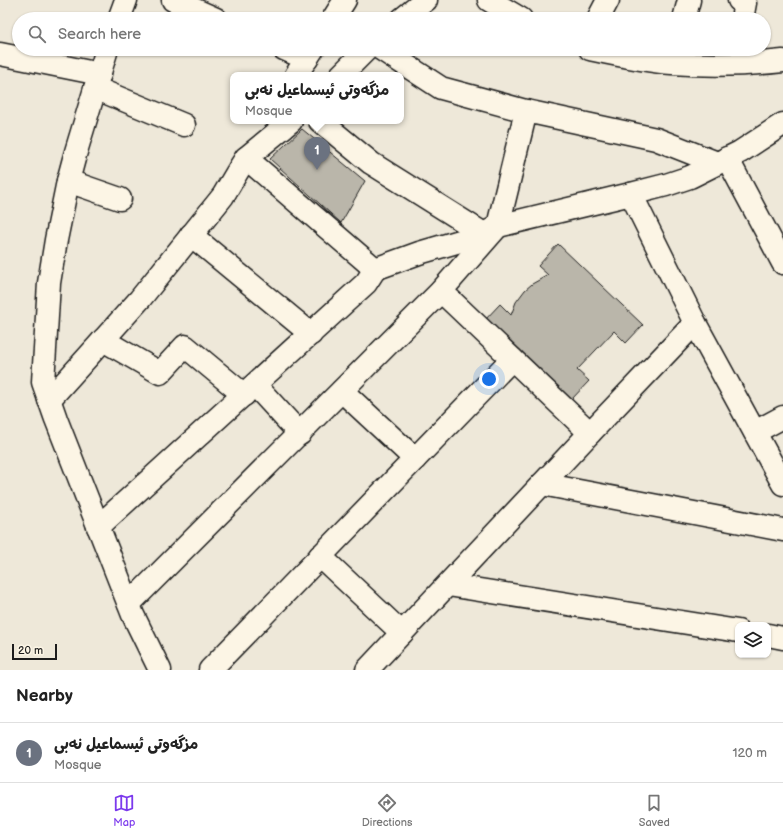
<!DOCTYPE html>
<html lang="en">
<head>
<meta charset="utf-8">
<style>
  :root { --surface:#fff; --page:#f6f6f6; --text:#222; --muted:#767676; --line:#e0e0e0; --accent:#7c3aed }
  body { margin:0; font-family:"Balsamiq Sans","Playpen Sans Arabic",sans-serif; background:var(--page); color:var(--text) }
  .controls { position:absolute; right:12px; bottom:12px; display:grid; overflow:hidden; border-radius:8px; box-shadow:0 1px 3px #0004 }
  .controls button { width:36px; height:36px; display:grid; place-items:center; padding:0; border:0; border-bottom:1px solid var(--line); background:var(--surface); color:var(--text); font:20px sans-serif }
  .scale { position:absolute; left:12px; bottom:10px; width:45px; box-sizing:border-box; padding-left:4px; border:2px solid #1c1c1c; border-top:0; font-size:11px; line-height:14px; white-space:nowrap; color:#1c1c1c; -webkit-text-stroke:3px #fcf5e5; paint-order:stroke }
  .you { position:absolute; left:489px; top:379px; width:14px; height:14px; margin:-10px; border:3px solid #fff; border-radius:50%; background:#1a73e8; box-shadow:0 0 0 6px #1a73e833 }
  .badge { display:grid; place-items:center; width:26px; height:26px; border-radius:50%; background:var(--accent); color:#fff; font-size:13px; font-weight:700 }
  .pin { position:absolute; translate:-50% -33px; filter:drop-shadow(0 1px 2px #0008) }
  .pin::after { content:''; position:absolute; top:21px; width:14px; height:12px; background:inherit; clip-path:polygon(0 0,100% 0,50% 100%) }
  .popup { position:absolute; left:230px; top:72px; width:174px; height:52px; box-sizing:border-box; display:grid; place-content:center; border-radius:8px; background:var(--surface); filter:drop-shadow(0 1px 3px #0005); font-size:13px; white-space:nowrap; color:var(--muted) }
  .popup b { font-size:15px; color:var(--text) }
  .popup::after { content:''; position:absolute; left:50%; top:100%; margin-left:-8px; border:8px solid transparent; border-top-color:var(--surface) }
  .list { margin:0; padding:0; list-style:none }
  h2 { display:flex; justify-content:space-between; align-items:center; height:52px; margin:0; padding:0 16px; font-size:17px }
  h2 small { font-size:13px; font-weight:400; color:var(--muted) }
  .list li { display:grid; grid-template-columns:26px 1fr auto; gap:12px; align-items:center; box-sizing:border-box; height:60px; padding:0 16px; border-top:1px solid var(--line) }
  .list b { display:block; font-size:15px; white-space:nowrap }
  .list p { margin:0; font-size:13px; white-space:nowrap; color:var(--muted) }
  .list em { font-size:13px; font-style:normal; color:var(--muted) }
  .icon { flex:none; width:22px; height:22px; fill:none; stroke:currentColor; stroke-width:2; stroke-linecap:round; stroke-linejoin:round }
  .map { position:relative; flex:none; width:783px; height:670px; overflow:hidden }
  .search { position:absolute; background:var(--surface); box-shadow:0 1px 3px #0004; left:12px; right:12px; top:12px; height:44px; display:flex; align-items:center; gap:10px; box-sizing:border-box; padding:0 14px; border-radius:22px; color:var(--muted); font-size:15px }
  .sheet { height:112px; background:var(--surface) }
  nav { display:flex; justify-content:space-around; align-items:center; box-sizing:border-box; height:56px; border-top:1px solid var(--line); background:var(--surface); font-size:11px; color:var(--muted) }
  nav a { display:grid; justify-items:center; gap:2px }
  nav .on { color:var(--accent) }
  .map>svg:first-child { display:block }
  .building { fill:#bab6aa; stroke:#1c1c1c }
  .lines { fill:none; stroke-linecap:round; stroke-linejoin:round }
  .minor-casing { stroke:#1c1c1c; stroke-width:25 }
  .minor { stroke:#fcf5e5; stroke-width:22 }
</style>
</head>
<body>
<div class="map">
<svg width="783" height="670" viewBox="0 0 783 670">
  <rect width="100%" height="100%" fill="#eee8d9"/>
  <filter id="ink" filterUnits="userSpaceOnUse"><feTurbulence type="fractalNoise" baseFrequency=".025" numOctaves="2"/><feDisplacementMap in="SourceGraphic" scale="8" xChannelSelector="R" yChannelSelector="G"/><feConvolveMatrix kernelMatrix="1 2 1 2 8 2 1 2 1" color-interpolation-filters="sRGB"/></filter>
  <g filter="url(#ink)">
    <!-- building -->
    <g class="building">
      <polygon points="302,129 365,181 341,223 270,159"/>
      <polygon points="558,244 643,325 626,343 614,331 577,370 589,381 571,400 484,321 500,304 511,315 516,302 525,290 532,284 548,275 538,266"/>
    </g>
    <g class="lines">
      <!-- minor casing -->
      <g class="minor-casing">
        <g id="minor">
          <polyline points="173,0 216,19"/>
          <polyline points="489,0 521,19"/>
          <polyline points="739,0 745,3 742,19"/>
          <polyline points="119,19 126,0"/>
          <polyline points="333,19 345,0"/>
          <polyline points="402,19 426,0"/>
          <polyline points="598,19 608,0"/>
          <polyline points="684,19 689,0"/>
          <polyline points="107,49 75,155 68,181 56,240 49,283 43,382 56,419 133,615 160,670"/>
          <polyline points="284,49 307,59"/>
          <polyline points="381,49 441,88 526,111 656,139 717,163"/>
          <path d="M590 49C618 55 645 61 672 63 709 66 747 65 783 61"/>
          <polyline points="0,54 100,74"/>
          <polyline points="296,75 313,49"/>
          <polyline points="341,75 367,49"/>
          <polyline points="95,88 184,125"/>
          <polyline points="320,121 371,163 484,234"/>
          <polyline points="246,158 375,269"/>
          <polyline points="727,158 783,263"/>
          <polyline points="68,181 120,199"/>
          <polyline points="631,194 695,323 783,484"/>
          <polyline points="191,235 311,334"/>
          <polyline points="441,291 590,433"/>
          <polyline points="103,340 160,373 185,346 244,395"/>
          <polyline points="255,385 300,434"/>
          <polyline points="342,391 415,459"/>
          <polyline points="49,400 140,299 223,196 239,169 246,158 291,121"/>
          <polyline points="755,432 783,417"/>
          <polyline points="542,484 783,530"/>
          <polyline points="98,527 366,283 375,269 419,253 484,234 498,226 631,194 666,185 690,177 740,152 783,124"/>
          <polyline points="320,556 402,633"/>
          <polyline points="448,585 738,631"/>
          <polyline points="129,604 441,291 498,226 526,111"/>
          <polyline points="768,635 783,638"/>
          <polyline points="210,670 512,359"/>
          <polyline points="367,670 590,433 695,323"/>
        </g>
      </g>
      <!-- minor -->
      <use href="#minor" class="minor"/>
    </g>
  </g>
</svg>
<div class="controls">
<button><svg class="icon" aria-label="layers" viewBox="0 0 24 24"><path d="M12 4l9 5-9 5-9-5zM3 14l9 5 9-5"/></svg></button>
</div>
<div class="scale">20 m</div>
<div class="you"></div>
<div class="pin badge" style="left:317px;top:170px;background:#6b7280">1</div>
<div class="popup"><b>مزگەوتی ئیسماعیل نەبی</b>Mosque</div>
<div class="search"><svg class="icon" aria-label="search" viewBox="0 0 24 24"><circle cx="10" cy="10" r="6"/><path d="M15 15l6 6"/></svg>Search here</div>
</div>
<section class="sheet">
<h2>Nearby<small></small></h2>
<ul class="list">
<li><span class="badge" style="background:#6b7280">1</span><div><b>مزگەوتی ئیسماعیل نەبی</b><p>Mosque</p></div><em>120 m</em></li>
</ul>
</section>
<nav>
<a class="on"><svg class="icon" aria-label="map" viewBox="0 0 24 24"><path d="M3 6l6-2 6 2 6-2v14l-6 2-6-2-6 2zM9 4v14M15 6v14"/></svg>Map</a>
<a><svg class="icon" aria-label="directions" viewBox="0 0 24 24"><path d="M12 3l9 9-9 9-9-9zM9 14v-3h6M13 9l2 2-2 2"/></svg>Directions</a>
<a><svg class="icon" aria-label="saved" viewBox="0 0 24 24"><path d="M7 4h10v16l-5-4-5 4z"/></svg>Saved</a>
</nav>
</body>
</html>
